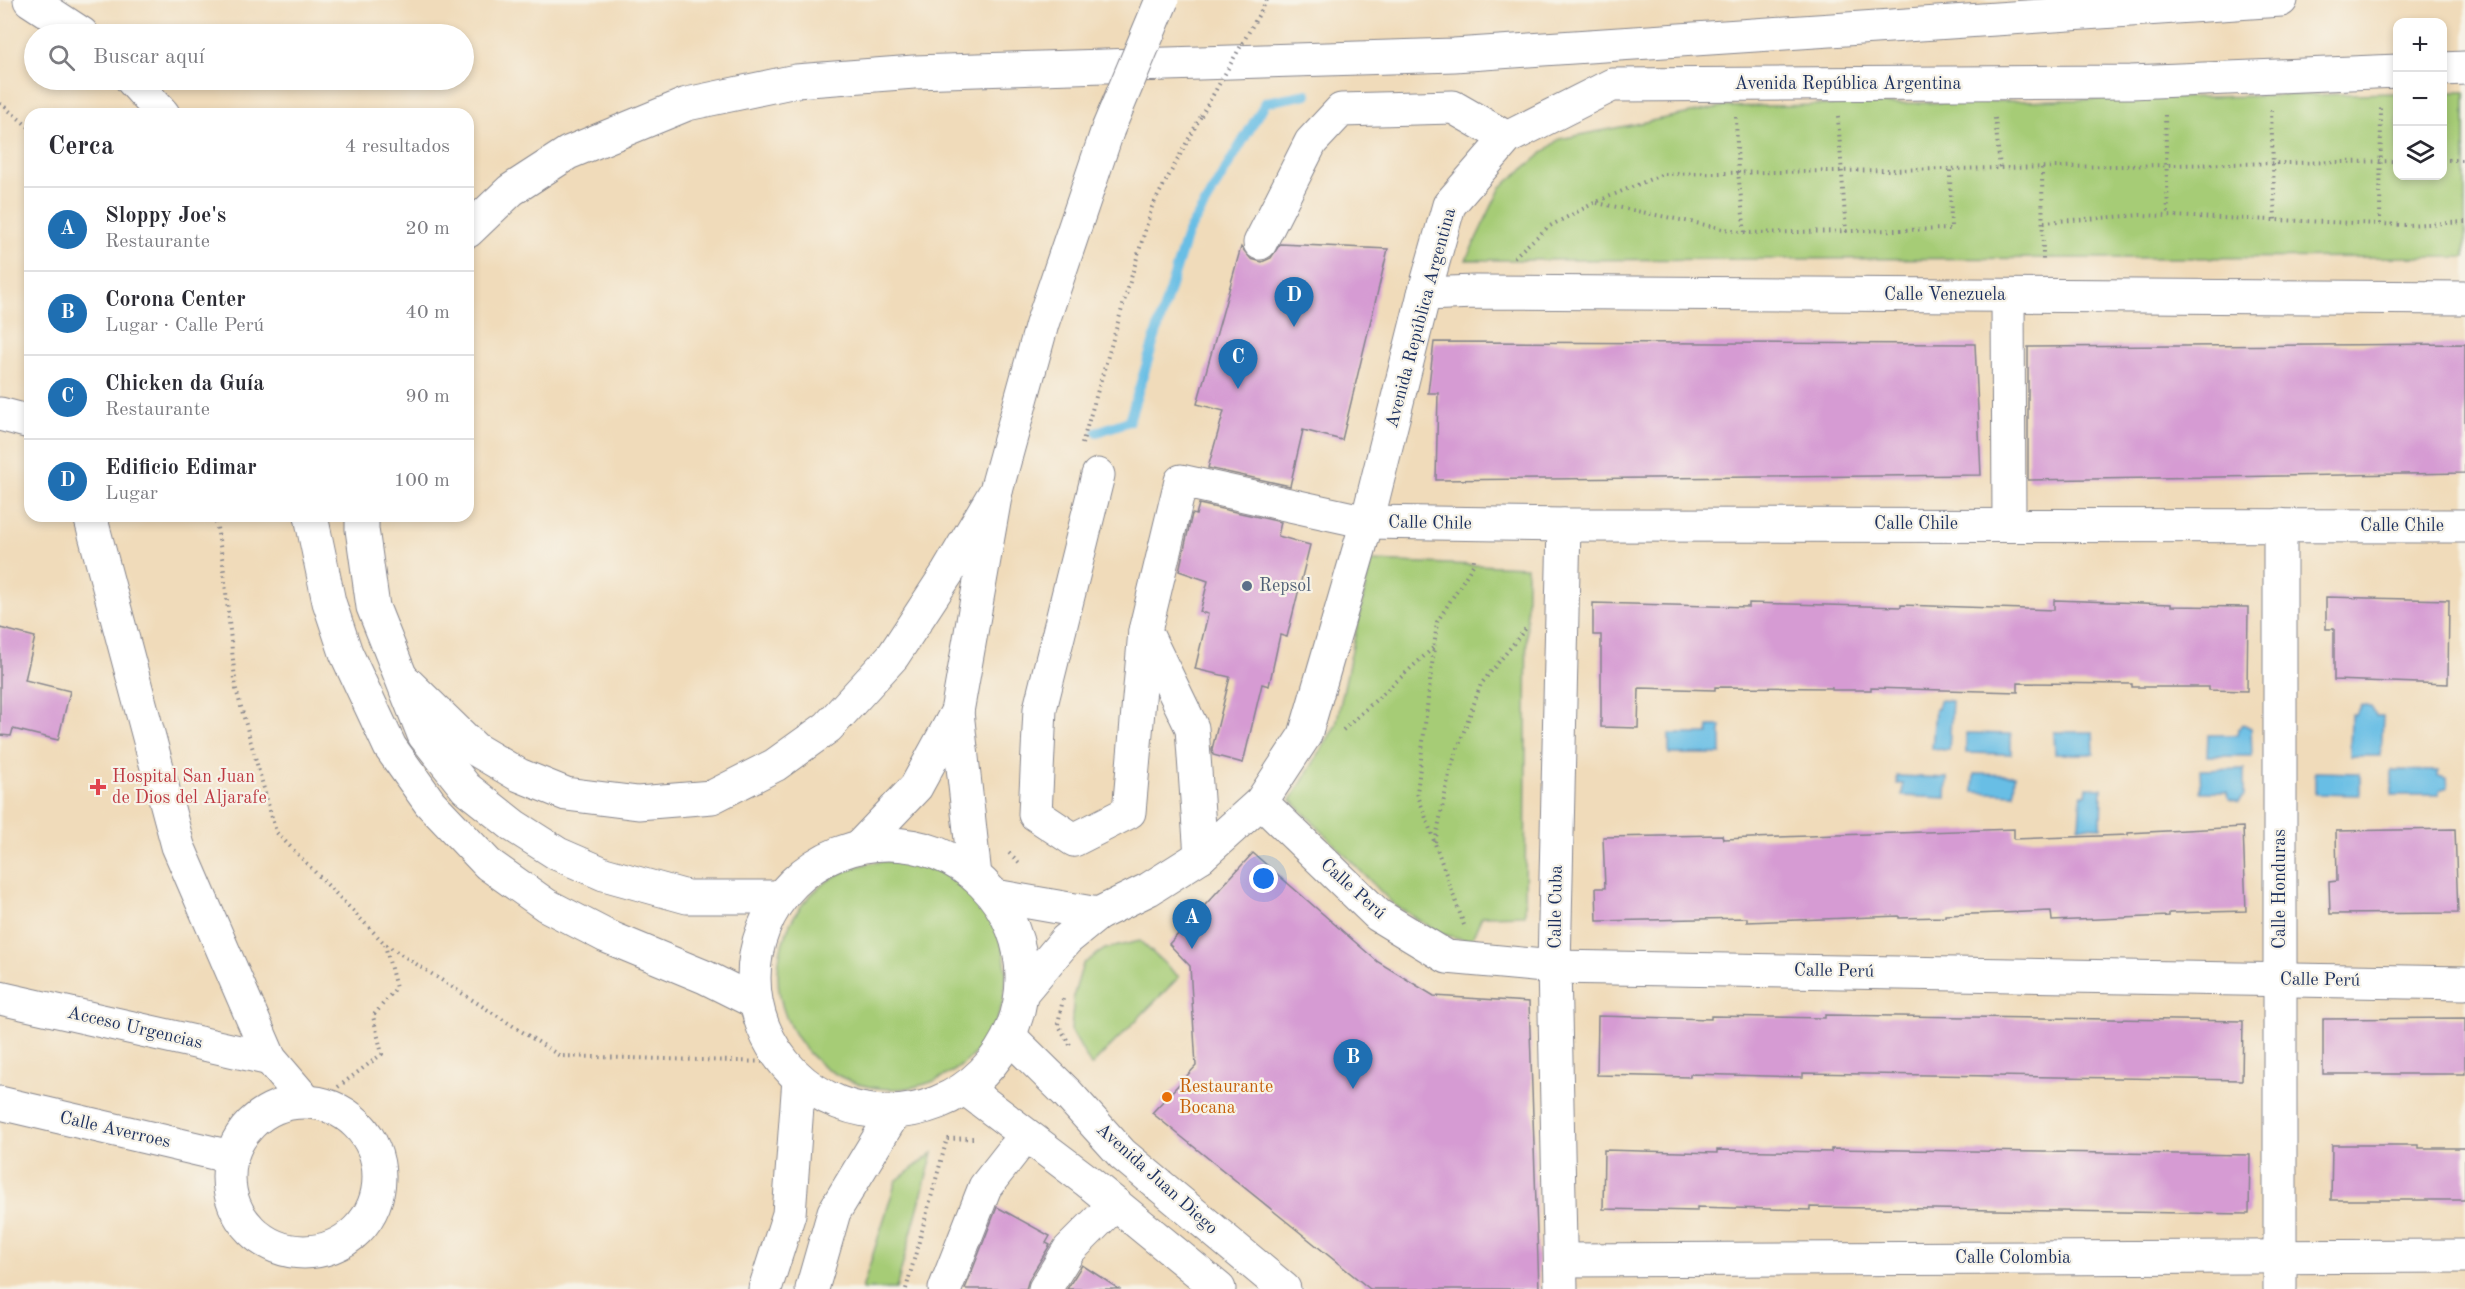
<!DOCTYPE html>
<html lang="es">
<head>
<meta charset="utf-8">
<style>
  :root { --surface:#fff; --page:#f7f7f7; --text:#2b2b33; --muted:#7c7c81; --line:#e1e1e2; --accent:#1f6fb2 }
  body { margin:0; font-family:"Old Standard TT",serif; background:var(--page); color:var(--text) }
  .controls { position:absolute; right:18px; top:18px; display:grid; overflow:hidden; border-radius:12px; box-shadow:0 3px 9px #0003 }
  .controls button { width:54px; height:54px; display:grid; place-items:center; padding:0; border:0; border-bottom:2px solid var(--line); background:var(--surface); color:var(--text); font:30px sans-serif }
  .you { position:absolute; left:1264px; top:879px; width:21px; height:21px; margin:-15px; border:4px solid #fff; border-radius:50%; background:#1a73e8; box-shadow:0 0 0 9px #1a73e833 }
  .badge { display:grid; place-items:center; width:39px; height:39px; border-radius:50%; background:var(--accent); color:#fff; font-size:20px; font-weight:700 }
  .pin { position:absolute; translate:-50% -50px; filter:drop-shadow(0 2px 3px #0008) }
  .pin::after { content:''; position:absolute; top:32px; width:21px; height:18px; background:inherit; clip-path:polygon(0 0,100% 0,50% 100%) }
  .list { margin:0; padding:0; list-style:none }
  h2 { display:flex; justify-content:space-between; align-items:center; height:78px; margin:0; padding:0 24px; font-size:26px }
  h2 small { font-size:20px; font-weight:400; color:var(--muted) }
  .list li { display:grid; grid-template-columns:39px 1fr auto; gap:18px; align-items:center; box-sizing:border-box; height:84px; padding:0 24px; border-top:2px solid var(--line) }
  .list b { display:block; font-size:22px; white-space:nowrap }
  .list p { margin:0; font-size:20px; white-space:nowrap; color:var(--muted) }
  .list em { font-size:20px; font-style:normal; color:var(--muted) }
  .icon { flex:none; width:33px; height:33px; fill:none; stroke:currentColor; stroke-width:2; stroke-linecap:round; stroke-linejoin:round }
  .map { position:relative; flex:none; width:2465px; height:1289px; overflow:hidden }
  .search { position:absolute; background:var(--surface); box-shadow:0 3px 9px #0003; left:24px; top:24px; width:450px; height:66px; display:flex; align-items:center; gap:15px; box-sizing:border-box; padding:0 21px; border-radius:33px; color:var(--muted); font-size:22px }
  .panel { position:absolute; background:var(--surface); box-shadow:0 3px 9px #0003; left:24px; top:108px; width:450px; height:414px; border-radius:18px }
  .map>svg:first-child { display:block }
  .green { fill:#a6cc76; stroke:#607e6a; stroke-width:1.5 }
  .water { fill:#68bee5; stroke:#4276a2; stroke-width:1.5 }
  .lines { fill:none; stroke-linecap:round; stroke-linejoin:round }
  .stream { stroke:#68bee5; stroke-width:10 }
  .building { fill:#d69bd3 }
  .minor-casing { stroke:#86858c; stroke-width:35 }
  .major-casing { stroke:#86858c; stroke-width:35 }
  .highway-casing { stroke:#86858c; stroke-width:35 }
  .path { stroke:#86858c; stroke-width:4; stroke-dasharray:1.5 4.5; stroke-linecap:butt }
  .minor { stroke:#fff; stroke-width:33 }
  .major { stroke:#fff; stroke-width:33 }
  .highway { stroke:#fff; stroke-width:33 }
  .major-bridge-casing { stroke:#86858c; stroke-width:35; stroke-linecap:butt }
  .path-bridge { stroke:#86858c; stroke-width:4; stroke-dasharray:1.5 4.5; stroke-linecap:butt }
  .major-bridge { stroke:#fff; stroke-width:33 }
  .service-dot { fill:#5c6f8a; stroke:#f7f3e8; stroke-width:2 }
  .health-dot { fill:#e0444e; stroke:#f7f3e8; stroke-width:2 }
  .food-dot { fill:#e8710a; stroke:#f7f3e8; stroke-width:2 }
  .labels { text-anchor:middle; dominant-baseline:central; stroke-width:4.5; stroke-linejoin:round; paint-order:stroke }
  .street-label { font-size:18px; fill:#1b2f5e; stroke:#f7f3e8 }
  .service-label { font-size:18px; fill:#4e5e75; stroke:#f7f3e8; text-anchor:start }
  .health-label { font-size:18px; fill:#be3a42; stroke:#f7f3e8; text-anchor:start }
  .food-label { font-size:18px; fill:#c56008; stroke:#f7f3e8; text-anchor:start }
</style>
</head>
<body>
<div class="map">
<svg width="2465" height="1289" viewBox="0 0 2465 1289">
  <rect width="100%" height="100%" fill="#f7f3e8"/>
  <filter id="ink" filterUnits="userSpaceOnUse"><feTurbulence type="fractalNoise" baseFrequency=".0167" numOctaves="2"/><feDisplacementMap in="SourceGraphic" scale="12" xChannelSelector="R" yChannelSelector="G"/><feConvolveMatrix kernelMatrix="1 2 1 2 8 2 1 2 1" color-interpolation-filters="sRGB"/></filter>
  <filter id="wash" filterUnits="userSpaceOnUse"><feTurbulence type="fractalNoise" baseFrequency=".008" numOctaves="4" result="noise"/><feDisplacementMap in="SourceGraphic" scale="24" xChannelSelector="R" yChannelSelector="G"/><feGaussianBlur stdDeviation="1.35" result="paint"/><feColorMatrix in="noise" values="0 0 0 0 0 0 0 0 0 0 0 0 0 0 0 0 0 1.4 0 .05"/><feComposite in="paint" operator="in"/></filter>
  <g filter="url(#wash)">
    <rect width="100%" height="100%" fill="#f0dbba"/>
    <!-- green -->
    <g class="green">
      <polygon points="2443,92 2465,92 2465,257 1466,260 1501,187 1560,139 1721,107 2397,93 2398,176 2442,176"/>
      <polygon points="1371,561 1527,567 1525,915 1482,916 1471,941 1441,934 1393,904 1291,800 1336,725"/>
      <circle cx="892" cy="975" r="114"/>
      <polygon points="1140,941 1179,977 1091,1066 1071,1030 1074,994 1083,964 1105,949"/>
      <polygon points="933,1153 896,1289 862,1289 896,1181"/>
    </g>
    <!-- water -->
    <g class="water">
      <polygon points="1939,700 1952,701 1949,750 1932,749 1935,708 1938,708"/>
      <path d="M2361 705C2371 704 2372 708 2376 716H2383L2381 756H2350L2351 714 2355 715Z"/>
      <polygon points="2243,724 2251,728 2252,756 2207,756 2208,735 2237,735 2238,729"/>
      <polygon points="1709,726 1721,726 1721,754 1669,754 1669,734 1708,734"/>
      <polygon points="2054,732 2093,732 2094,754 2055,754"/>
      <polygon points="1966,733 2011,734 2011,754 1966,753"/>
      <polygon points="2244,769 2244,796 2239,802 2229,799 2228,792 2201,792 2200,770"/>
      <polygon points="2392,770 2438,771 2438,776 2447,778 2448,787 2439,790 2439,795 2392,795"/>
      <polygon points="2315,772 2360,773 2360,795 2315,794"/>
      <polygon points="1974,774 2015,775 2014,794 1973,792"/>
      <polygon points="1897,776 1947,778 1946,798 1902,796 1903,784 1897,784"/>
      <polygon points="2087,787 2102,788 2101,827 2079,826 2081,795 2086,795"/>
    </g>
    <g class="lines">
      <!-- stream -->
      <polyline class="stream" points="1097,432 1129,421 1187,234 1266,102 1307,94"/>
    </g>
    <g id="blocks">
      <!-- building -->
      <g class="building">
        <polygon points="1280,244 1388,249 1342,440 1303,430 1290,486 1208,468 1224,411 1197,404 1241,247 1251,259 1262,262 1271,258"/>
        <polygon points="1434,342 1975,344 1981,475 1436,480 1438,393 1428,393"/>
        <polygon points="2465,344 2465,473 2028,480 2028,347"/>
        <polygon points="1199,504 1281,522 1278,536 1310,545 1287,637 1280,635 1269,686 1262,684 1243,763 1213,755 1212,749 1230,677 1195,669 1208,614 1200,612 1208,581 1179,571 1192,514 1196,515"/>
        <polygon points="2326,597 2449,600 2448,684 2334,680 2334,629 2326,629"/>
        <polygon points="2054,600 2171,604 2171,606 2248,607 2247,691 2209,690 2209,687 2132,687 2132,684 2018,683 2018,692 1871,688 1871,690 1832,690 1832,688 1715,687 1715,690 1639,688 1638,728 1601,727 1601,635 1593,635 1593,603 1749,607 1749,603 1901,607 1901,605 2054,610"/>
        <polygon points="0,628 35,637 25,680 70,691 58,740 13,729 11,736 0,735"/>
        <polygon points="2243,827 2246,911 2169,913 2169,916 2052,921 2051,911 1945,915 1945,917 1899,918 1899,916 1747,922 1747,918 1597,921 1596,888 1605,888 1603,837 1722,835 1723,839 2014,829 2014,839 2128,835 2128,833"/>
        <polygon points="2455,829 2458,913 2330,914 2329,882 2337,881 2336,831"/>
        <polygon points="1253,853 1378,962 1434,996 1529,1002 1539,1289 1370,1289 1152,1113 1196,1066 1190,966 1169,944"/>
        <polygon points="1825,1015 2243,1021 2242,1080 1803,1073 1803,1077 1690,1074 1690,1077 1597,1075 1598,1016 1711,1019 1711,1016 1825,1018"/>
        <polygon points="2465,1018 2465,1074 2323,1074 2323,1019"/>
        <polygon points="2332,1145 2418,1145 2418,1148 2465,1148 2465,1200 2331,1200"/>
        <polygon points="1831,1149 2250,1155 2249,1214 1810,1207 1810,1210 1697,1207 1697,1211 1603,1209 1604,1150 1717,1153 1717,1150 1831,1152"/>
        <polygon points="997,1207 1050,1236 1046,1243 1050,1245 1029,1279 1026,1289 965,1289"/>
        <polygon points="1082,1265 1119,1289 1067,1289"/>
      </g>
    </g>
  </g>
  <g filter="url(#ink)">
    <use href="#blocks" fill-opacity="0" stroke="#86858c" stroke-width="1.5"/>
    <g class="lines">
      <!-- minor casing -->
      <g class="minor-casing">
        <g id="minor">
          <polyline points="2442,69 2465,68"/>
          <polyline points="1260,243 1311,142 1341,110 1453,107 1507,138"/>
          <polyline points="1424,294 1475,292 2465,298"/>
          <polyline points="2008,296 2009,524"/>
          <polyline points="0,414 30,422"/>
          <polyline points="1098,475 1040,709 1035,814 1074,840 1129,812 1145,631"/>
          <polyline points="90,516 178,846 270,1059 306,1101"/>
          <polyline points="2280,525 2280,1289"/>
          <polyline points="1261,802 1378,915 1447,957 1554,967 2465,983"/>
          <polyline points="1201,856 1192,728 1145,631 1181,481 1367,522 1564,525 2465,526"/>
          <polyline points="995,896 1098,914"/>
          <polyline points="1023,991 1066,940 1098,914 1149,889 1201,856 1261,802 1305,735 1367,522 1424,294 1449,205 1507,138 1612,85 2131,82 2398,71"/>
          <polyline points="0,998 270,1059"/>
          <polyline points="1010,1037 1067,1093 1122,1154 1284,1289"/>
          <polyline points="966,1089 1086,1180 1219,1289"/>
          <circle cx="304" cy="1177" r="75"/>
          <polyline points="0,1103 231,1157"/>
          <polyline points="1562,1260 2465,1256"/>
          <polyline points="945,1289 985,1187 1014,1150"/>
          <polyline points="1045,1289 1069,1250 1115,1204"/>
          <polyline points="1561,1289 1554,967 1564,525"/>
        </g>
      </g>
      <!-- major casing -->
      <g class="major-casing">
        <g id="major">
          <circle cx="888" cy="978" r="134"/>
          <polyline points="859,847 916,787 957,712"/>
          <polyline points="975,876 957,712 996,491 1042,324 1108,129"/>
          <polyline points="765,1289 789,1214 799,1079"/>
          <polyline points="812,1289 834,1212 894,1113"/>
        </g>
      </g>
      <!-- highway casing -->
      <g class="highway-casing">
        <g id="highway">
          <polyline points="30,0 82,34"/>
          <polyline points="132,80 163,114"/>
          <polyline points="468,231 511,190 568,153 687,104 796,81 914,72 1454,55 2281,0"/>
          <polyline points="311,516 329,602 346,653 390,747 430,803 488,864 546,905 606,936 705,977 755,1002"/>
          <polyline points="362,516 362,529 373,607 424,735 466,788 514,826 558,854 604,874 687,897 781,897"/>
          <polyline points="402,678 475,749 519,775 566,794 638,803 712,797 775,765 828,727 893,656 948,572 996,491"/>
        </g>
      </g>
      <!-- path -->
      <g class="path">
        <polyline points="0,103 30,128"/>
        <polyline points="2271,110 2275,220"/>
        <polyline points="2165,115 2168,216"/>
        <polyline points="1736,117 1738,172 1745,233"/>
        <polyline points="1838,117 1846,232"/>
        <polyline points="1995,118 2000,168"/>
        <polyline points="2442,160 2465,160"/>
        <polyline points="2042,168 2043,262"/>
        <polyline points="1597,203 1745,233 1951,229 1950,169"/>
        <polyline points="2044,222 2141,215 2408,225 2465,222"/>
        <polyline points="2380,224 2381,105"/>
        <polyline points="1514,257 1548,227 1596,202 1663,174 2398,161"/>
        <polyline points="1082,444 1152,207 1201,116"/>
        <polyline points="215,516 223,563 236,689 276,832 385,944 560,1056 770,1062"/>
        <polyline points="1343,730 1433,648"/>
        <polyline points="1435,842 1450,770 1481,684 1527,627"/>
        <polyline points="1009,853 1021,864"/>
        <polyline points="1464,925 1417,793 1437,622 1473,565 1474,559"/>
        <polyline points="1063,999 1058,1024 1070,1045"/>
        <polyline points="338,1087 382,1054 373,1016 396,988 385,945"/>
        <polyline points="906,1289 947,1139 973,1138"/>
      </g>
      <!-- minor -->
      <use href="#minor" class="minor"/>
      <!-- major -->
      <use href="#major" class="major"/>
      <!-- highway -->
      <use href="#highway" class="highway"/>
      <!-- major-bridge casing -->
      <g class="major-bridge-casing">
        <polyline id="major-bridge" points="1108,129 1162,0"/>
      </g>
      <!-- path-bridge -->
      <polyline class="path-bridge" points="1201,116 1267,0"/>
      <!-- major-bridge -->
      <use href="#major-bridge" class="major-bridge"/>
    </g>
  </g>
  <!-- markers -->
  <circle class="service-dot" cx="1247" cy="586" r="6"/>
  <path class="health-dot" d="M95 778h6v6h6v6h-6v6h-6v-6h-6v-6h6z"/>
  <circle class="food-dot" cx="1167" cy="1097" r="6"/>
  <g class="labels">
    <!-- street labels -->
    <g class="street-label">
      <text x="1848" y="84">Avenida República Argentina</text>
      <text x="1945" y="295">Calle Venezuela</text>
      <text transform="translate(1421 318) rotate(-75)">Avenida República Argentina</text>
      <text transform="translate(1430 523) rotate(1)">Calle Chile</text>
      <text x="1916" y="524">Calle Chile</text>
      <text x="2402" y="526">Calle Chile</text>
      <text transform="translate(1353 889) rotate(42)">Calle Perú</text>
      <text transform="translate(2280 889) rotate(-90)">Calle Honduras</text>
      <text transform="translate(1556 907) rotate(-89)">Calle Cuba</text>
      <text transform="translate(1834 971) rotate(1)">Calle Perú</text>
      <text transform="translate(2320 980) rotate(1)">Calle Perú</text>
      <text transform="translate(135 1028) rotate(13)">Acceso Urgencias</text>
      <text transform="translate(115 1130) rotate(13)">Calle Averroes</text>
      <text transform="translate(1157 1179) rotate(42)">Avenida Juan Diego</text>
      <text x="2013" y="1258">Calle Colombia</text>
    </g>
    <!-- service labels -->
    <g class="service-label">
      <text x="1259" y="586">Repsol</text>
    </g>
    <!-- health labels -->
    <g class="health-label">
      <text x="112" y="777">Hospital San Juan<tspan x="112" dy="21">de Dios del Aljarafe</tspan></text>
    </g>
    <!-- food labels -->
    <g class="food-label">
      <text x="1179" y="1087">Restaurante<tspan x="1179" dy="21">Bocana</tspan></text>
    </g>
  </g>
</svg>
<div class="controls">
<button>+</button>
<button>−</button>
<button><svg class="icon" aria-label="layers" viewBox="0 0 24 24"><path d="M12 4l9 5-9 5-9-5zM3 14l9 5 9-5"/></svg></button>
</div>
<div class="you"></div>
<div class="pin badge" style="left:1192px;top:949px">A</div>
<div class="pin badge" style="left:1353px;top:1089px">B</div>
<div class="pin badge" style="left:1238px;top:389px">C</div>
<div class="pin badge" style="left:1294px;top:327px">D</div>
<div class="search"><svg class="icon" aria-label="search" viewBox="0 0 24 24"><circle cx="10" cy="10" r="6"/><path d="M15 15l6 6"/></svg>Buscar aquí</div>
<section class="panel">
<h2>Cerca<small>4 resultados</small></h2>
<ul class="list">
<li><span class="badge">A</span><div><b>Sloppy Joe's</b><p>Restaurante</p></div><em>20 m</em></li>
<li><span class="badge">B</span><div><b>Corona Center</b><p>Lugar · Calle Perú</p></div><em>40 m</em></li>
<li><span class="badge">C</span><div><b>Chicken da Guía</b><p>Restaurante</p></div><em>90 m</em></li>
<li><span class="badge">D</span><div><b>Edificio Edimar</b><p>Lugar</p></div><em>100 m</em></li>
</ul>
</section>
</div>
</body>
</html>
